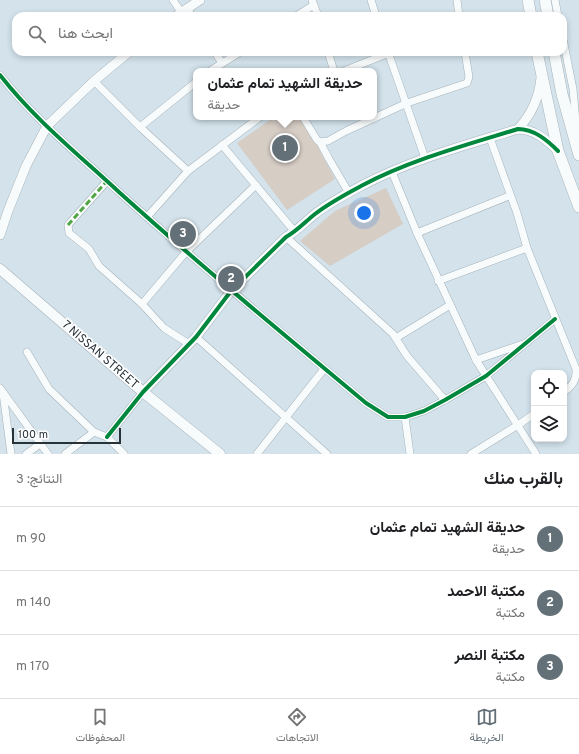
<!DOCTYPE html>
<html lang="ar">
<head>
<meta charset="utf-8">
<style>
  :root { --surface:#fff; --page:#f2f2f2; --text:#202124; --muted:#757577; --line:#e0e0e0; --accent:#647077 }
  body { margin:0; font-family:Overpass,Vazirmatn,sans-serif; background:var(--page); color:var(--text); direction:rtl }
  .controls { position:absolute; right:12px; bottom:12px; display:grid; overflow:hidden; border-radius:8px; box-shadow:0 2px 6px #0003 }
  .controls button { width:36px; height:36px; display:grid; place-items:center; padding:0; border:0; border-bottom:1px solid var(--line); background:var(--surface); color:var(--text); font:20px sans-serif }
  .scale { position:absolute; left:12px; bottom:10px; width:109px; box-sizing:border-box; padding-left:4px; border:2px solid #283339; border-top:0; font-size:11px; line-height:14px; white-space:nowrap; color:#283339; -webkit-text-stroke:3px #fff; paint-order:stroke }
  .you { position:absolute; left:364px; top:213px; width:14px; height:14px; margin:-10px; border:3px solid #fff; border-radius:50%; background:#1a73e8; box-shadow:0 0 0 6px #1a73e833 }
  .badge { display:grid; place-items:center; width:26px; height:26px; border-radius:50%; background:var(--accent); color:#fff; font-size:13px; font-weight:700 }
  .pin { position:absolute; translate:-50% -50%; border:2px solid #fff; box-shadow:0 1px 4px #0006 }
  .popup { position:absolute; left:193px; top:68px; width:184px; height:52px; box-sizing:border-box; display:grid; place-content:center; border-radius:8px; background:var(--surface); filter:drop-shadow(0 1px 3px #0005); font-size:13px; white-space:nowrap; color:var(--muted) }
  .popup b { font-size:15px; color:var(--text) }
  .popup::after { content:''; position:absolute; left:50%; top:100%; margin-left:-8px; border:8px solid transparent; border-top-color:var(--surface) }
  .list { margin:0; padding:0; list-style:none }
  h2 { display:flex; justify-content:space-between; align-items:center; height:52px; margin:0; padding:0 16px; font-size:17px }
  h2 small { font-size:13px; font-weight:400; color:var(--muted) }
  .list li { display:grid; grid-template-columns:26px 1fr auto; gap:12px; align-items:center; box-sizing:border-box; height:64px; padding:0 16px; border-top:1px solid var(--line) }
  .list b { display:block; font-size:15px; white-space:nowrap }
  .list p { margin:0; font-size:13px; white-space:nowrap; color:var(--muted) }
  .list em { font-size:13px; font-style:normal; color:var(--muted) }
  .icon { flex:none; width:22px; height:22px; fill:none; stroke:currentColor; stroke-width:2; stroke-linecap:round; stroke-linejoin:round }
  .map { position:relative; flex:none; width:579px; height:454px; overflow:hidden; direction:ltr }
  .search { position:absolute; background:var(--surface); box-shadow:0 2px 6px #0003; left:12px; right:12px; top:12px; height:44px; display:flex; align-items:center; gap:10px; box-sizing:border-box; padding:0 14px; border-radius:12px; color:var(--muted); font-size:15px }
  .sheet { height:244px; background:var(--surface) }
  nav { display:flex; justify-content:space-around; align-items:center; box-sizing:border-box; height:56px; border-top:1px solid var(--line); background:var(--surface); font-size:11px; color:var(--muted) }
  nav a { display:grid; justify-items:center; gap:2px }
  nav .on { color:var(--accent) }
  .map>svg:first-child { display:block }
  .green { fill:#d6cdc5 }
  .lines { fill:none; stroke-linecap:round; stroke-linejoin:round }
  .minor-casing { stroke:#a6b2b9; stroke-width:8 }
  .tertiary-casing { stroke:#a6b2b9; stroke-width:10 }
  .secondary-casing { stroke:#a6b2b9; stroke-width:11 }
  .primary-casing { stroke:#a6b2b9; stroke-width:12 }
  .minor { stroke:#f8fbfc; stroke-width:7 }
  .tertiary { stroke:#f8fbfc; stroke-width:9 }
  .secondary { stroke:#f8fbfc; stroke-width:10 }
  .primary { stroke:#f8fbfc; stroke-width:11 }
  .quiet { stroke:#51a545; stroke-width:3; stroke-dasharray:6 3; stroke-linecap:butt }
  .cycleway-casing { stroke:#fff; stroke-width:6 }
  .cycleway { stroke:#00873e; stroke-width:4 }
  .labels { text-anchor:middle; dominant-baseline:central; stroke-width:3.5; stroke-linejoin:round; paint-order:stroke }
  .street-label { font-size:12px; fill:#283339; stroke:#fff }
</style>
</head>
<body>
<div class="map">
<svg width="579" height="454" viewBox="0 0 579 454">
  <rect width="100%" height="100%" fill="#d3e2eb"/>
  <!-- green -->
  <g class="green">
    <polygon points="274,117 302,117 335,179 287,210 237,143"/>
    <polygon points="386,188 403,224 330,266 300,241 335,211"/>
  </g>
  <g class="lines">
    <!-- minor casing -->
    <g class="minor-casing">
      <g id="minor">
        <polyline points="173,0 181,12"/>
        <polyline points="312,0 318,16"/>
        <polyline points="371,0 376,16"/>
        <polyline points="457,0 459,16"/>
        <polyline points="555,0 558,16"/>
        <polyline points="187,8 192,16"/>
        <polyline points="296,16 314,5"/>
        <polyline points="563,39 573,89 577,133"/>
        <polyline points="215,52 222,63"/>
        <polyline points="328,52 334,71"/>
        <polyline points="388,52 425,158"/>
        <polyline points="210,71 240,52"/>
        <polyline points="344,71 389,53"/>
        <path d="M0 75C34 119 79 155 120 193 200 265 283 334 366 403L388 417H405L424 411 445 400 486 376 555 319"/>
        <polyline points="94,81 140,127 188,171"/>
        <polyline points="303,117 317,140 320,142 328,141 346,131 407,103 467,83 469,77 465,52"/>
        <polyline points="140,127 196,82"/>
        <path d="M490 138 517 213 527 248 576 369C577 380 572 386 564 392"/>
        <polyline points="320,142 329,159 349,193"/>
        <polyline points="222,145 295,232"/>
        <polyline points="392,172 417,233 476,360 536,454"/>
        <polyline points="107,181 68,225 69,233 89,249 99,266 142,304 186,252 256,185"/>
        <polyline points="147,217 188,171 260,117"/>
        <polyline points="417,233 509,196"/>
        <polyline points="286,237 393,334 407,356 445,400"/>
        <polyline points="438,281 527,248"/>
        <polyline points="142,304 164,328 189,344"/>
        <polyline points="196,337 327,454"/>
        <polyline points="396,338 450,305"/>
        <polyline points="27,352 49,389 94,432 107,437 124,454"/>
        <polyline points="476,360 523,344"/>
        <polyline points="0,388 48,454"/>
        <polyline points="3,393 11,454"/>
        <polyline points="405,417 410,454"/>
        <polyline points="107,437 143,392"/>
        <polyline points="26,454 40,444"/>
        <polyline points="65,454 94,432"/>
        <polyline points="257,454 324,369"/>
        <polyline points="471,454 518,425 534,414"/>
      </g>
    </g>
    <!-- tertiary casing -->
    <g class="tertiary-casing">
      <g id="tertiary">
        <polyline points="176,16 200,0"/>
        <path d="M518 129C532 114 539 98 541 78"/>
        <polyline points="0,235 8,211 26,166 47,126 94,81 129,52"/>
        <path d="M143 392 196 337 231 291 286 237C297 231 305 222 315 214 329 203 346 194 361 186 410 160 466 145 518 129 534 129 547 140 558 151"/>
      </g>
    </g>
    <!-- secondary casing -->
    <g class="secondary-casing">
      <polyline id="secondary" points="0,269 143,392 220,454"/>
    </g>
    <!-- primary casing -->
    <g class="primary-casing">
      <g id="primary">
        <polyline points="528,0 531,16"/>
        <polyline points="545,0 548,16"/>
        <polyline points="537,52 558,151 579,207"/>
        <polyline points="554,52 562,94 579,155"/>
      </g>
    </g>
    <!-- minor -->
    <use href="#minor" class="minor"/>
    <!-- tertiary -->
    <use href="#tertiary" class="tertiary"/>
    <!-- secondary -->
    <use href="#secondary" class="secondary"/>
    <!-- primary -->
    <use href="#primary" class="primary"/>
    <!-- quiet -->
    <polyline class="quiet" points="68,225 107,181"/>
    <!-- cycleway casing -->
    <g class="cycleway-casing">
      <g id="cycleway">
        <path d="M0 75C34 119 79 155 120 193 200 265 283 334 366 403L388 417H405L424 411 445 400 486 376 555 319"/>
        <path d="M107 437 143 392 196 337 231 291 286 237C297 231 305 222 315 214 329 203 346 194 361 186 410 160 466 145 518 129 534 129 547 140 558 151"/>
      </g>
    </g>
    <!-- cycleway -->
    <use href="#cycleway" class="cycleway"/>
  </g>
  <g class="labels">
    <!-- street labels -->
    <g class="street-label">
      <text transform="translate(100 355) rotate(41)">7 NISSAN STREET</text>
    </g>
  </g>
</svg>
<div class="controls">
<button><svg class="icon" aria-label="locate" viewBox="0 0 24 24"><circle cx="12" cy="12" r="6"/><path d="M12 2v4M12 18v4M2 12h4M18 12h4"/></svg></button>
<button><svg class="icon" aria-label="layers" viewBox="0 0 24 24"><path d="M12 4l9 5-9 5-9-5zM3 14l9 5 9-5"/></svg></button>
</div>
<div class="scale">100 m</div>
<div class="you"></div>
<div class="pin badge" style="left:285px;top:148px">1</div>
<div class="popup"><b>حديقة الشهيد تمام عثمان</b>حديقة</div>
<div class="pin badge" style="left:231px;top:279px">2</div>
<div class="pin badge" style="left:183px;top:234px">3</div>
<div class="search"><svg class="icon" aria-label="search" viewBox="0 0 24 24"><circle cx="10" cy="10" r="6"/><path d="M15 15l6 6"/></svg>ابحث هنا</div>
</div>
<section class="sheet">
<h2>بالقرب منك<small>النتائج: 3</small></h2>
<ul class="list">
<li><span class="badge">1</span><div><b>حديقة الشهيد تمام عثمان</b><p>حديقة</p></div><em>90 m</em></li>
<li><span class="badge">2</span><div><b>مكتبة الاحمد</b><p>مكتبة</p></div><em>140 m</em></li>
<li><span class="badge">3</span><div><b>مكتبة النصر</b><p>مكتبة</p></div><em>170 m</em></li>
</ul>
</section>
<nav>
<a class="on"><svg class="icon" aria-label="map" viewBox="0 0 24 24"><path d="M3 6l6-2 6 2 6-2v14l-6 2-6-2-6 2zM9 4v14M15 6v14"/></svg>الخريطة</a>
<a><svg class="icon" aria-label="directions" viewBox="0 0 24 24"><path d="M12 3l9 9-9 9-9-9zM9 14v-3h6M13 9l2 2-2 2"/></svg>الاتجاهات</a>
<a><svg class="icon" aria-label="saved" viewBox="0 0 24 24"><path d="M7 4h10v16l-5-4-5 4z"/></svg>المحفوظات</a>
</nav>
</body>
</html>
